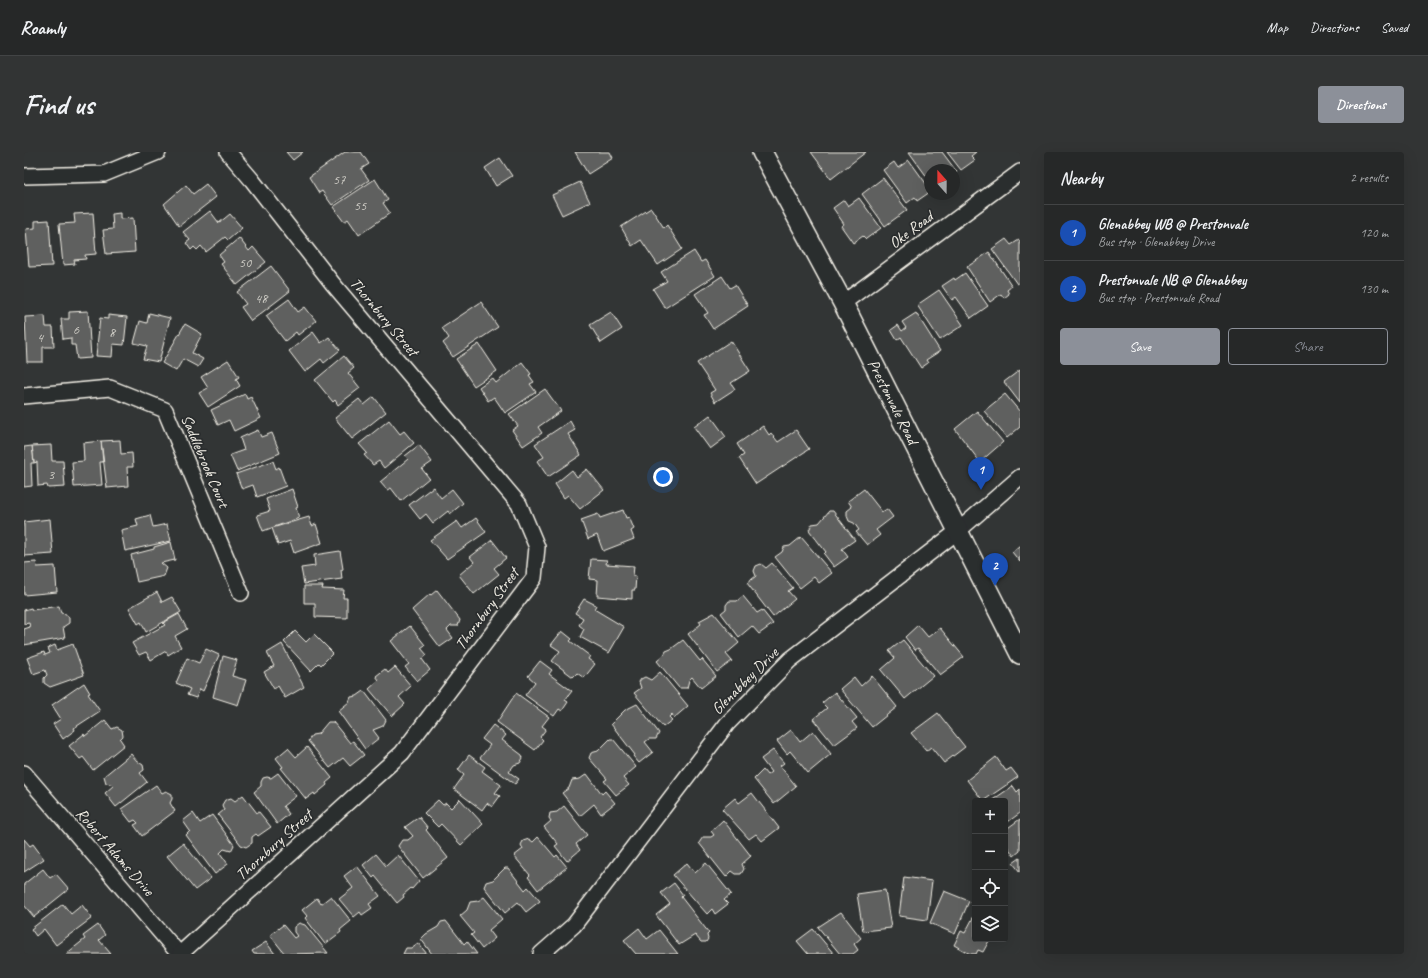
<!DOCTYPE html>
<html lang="en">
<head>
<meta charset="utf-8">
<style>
  :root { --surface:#262828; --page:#323434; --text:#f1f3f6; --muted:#a4a6a8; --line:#424445; --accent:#8c9099 }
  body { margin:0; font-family:Caveat,sans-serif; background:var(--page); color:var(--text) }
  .controls { position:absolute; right:12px; bottom:12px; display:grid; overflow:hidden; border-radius:4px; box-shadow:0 4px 16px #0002 }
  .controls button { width:36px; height:36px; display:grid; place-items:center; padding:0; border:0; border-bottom:1px solid var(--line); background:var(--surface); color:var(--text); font:20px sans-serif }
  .compass { position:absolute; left:900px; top:12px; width:36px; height:36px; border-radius:50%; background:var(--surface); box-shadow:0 4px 16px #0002; rotate:339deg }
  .you { position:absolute; left:639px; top:325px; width:14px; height:14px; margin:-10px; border:3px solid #fff; border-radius:50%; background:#1a73e8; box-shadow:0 0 0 6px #1a73e833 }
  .badge { display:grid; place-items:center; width:26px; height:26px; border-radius:50%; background:var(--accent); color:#fff; font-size:13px; font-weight:700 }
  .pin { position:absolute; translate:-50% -33px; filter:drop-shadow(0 1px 2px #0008) }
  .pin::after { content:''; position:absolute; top:21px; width:14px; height:12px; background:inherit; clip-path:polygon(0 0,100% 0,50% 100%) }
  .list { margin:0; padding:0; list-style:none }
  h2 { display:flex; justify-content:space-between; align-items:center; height:52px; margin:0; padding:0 16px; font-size:17px }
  h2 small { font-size:13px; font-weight:400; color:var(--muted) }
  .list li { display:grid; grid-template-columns:26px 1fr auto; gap:12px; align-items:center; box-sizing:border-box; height:56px; padding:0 16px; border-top:1px solid var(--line) }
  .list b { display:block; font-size:15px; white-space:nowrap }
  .list p { margin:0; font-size:13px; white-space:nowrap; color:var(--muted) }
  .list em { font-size:13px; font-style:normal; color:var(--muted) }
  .actions { display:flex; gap:8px; padding:12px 16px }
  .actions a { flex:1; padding:9px 0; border:1px solid var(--accent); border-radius:4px; text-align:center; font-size:14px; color:var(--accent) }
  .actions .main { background:var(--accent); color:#fff }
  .icon { flex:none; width:22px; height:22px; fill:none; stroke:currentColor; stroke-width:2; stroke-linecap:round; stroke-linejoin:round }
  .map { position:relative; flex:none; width:996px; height:802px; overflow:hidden; border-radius:4px }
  header { display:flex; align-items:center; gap:24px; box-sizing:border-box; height:56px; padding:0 20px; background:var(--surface); border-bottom:1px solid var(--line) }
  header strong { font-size:19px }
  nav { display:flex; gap:22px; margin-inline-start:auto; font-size:14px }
  .intro { display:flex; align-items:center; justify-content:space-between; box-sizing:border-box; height:96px; padding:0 24px }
  h1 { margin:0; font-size:28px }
  .button { padding:10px 18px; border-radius:4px; background:var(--accent); color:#fff; font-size:14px; font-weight:700 }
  main { display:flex; gap:24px; padding:0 24px }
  aside { flex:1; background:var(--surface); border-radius:4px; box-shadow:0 4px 16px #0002 }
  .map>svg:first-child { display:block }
  .building { fill:#5f605f; stroke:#f4f1e8 }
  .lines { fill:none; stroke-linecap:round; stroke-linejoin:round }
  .minor-casing { stroke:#f4f1e8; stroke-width:18 }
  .tertiary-casing { stroke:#f4f1e8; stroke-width:22 }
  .minor { stroke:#2a2d2e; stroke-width:15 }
  .tertiary { stroke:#2a2d2e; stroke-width:19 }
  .labels { text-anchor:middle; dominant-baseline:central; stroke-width:3.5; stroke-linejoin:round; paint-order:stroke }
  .number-label { font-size:14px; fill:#cfcdc6 }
  .street-label { font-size:16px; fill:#f4f1e8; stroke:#2a2d2e }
</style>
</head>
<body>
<header>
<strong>Roamly</strong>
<nav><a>Map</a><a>Directions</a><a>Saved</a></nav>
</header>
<div class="intro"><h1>Find us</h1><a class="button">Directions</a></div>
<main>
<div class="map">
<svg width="996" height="802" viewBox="0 0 996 802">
  <rect width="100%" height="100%" fill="#323535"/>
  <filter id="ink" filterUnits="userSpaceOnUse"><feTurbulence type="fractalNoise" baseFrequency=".025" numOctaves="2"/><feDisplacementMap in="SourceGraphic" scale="8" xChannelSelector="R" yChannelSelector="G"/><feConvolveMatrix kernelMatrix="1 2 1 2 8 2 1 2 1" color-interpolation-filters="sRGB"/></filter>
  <g filter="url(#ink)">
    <!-- building -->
    <g class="building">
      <polygon points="262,0 279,0 269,8"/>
      <polygon points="321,0 337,0 345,12 337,17 345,28 308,53 298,39 295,41 285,25"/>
      <polygon points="551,0 586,0 589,6 564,22"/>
      <polygon points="787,0 842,0 807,27"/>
      <polygon points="885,0 918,0 933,20 930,23 930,18 906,18 906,29"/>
      <polygon points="923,0 952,0 947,4 951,8 937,18"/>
      <polygon points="476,6 488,24 472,34 461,16"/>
      <polygon points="885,8 906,37 906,40 893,49 891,45 883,51 859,18 870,10 874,16"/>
      <polygon points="859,26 883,58 861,74 838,42"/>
      <polygon points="351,27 364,48 359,51 366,61 335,83 324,67 320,70 309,55"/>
      <polygon points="556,30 566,50 538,63 528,43"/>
      <polygon points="182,32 192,45 155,74 140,52 162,33 169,42"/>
      <polygon points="835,46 857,76 842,87 839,84 829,91 817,74 820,72 809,56 820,48 824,54"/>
      <polygon points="627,56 640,76 643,73 658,97 634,113 617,88 608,94 597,75"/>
      <polygon points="186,59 195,71 206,62 218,76 204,88 201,85 182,100 177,94 173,98 170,95 167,98 162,91 166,88 159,80"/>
      <polygon points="69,61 72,102 61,103 62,107 50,108 51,112 39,113 35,72 51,71 50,62"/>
      <polygon points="96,61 96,67 109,66 111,100 82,102 79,78 89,77 88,62"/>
      <polygon points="25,68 28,114 5,115 2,77 11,76 11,69"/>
      <polygon points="215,86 225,99 229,95 242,110 213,133 197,112 200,110 195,103"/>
      <polygon points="982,87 987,93 995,88 996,90 996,130 993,132 968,97"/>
      <polygon points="670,99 677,110 681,108 691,124 641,156 629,137 643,129 637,120"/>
      <polygon points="965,100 988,134 983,138 985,142 980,146 977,142 966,150 943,115"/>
      <polygon points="247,114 266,139 227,169 217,155 222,152 213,140"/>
      <polygon points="941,121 964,154 947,166 932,145 928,148 918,134 930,126 931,128"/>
      <polygon points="698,124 706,136 711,133 724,154 689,177 680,163 684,161 671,142"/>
      <polygon points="915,138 939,173 916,188 893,153"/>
      <polygon points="265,147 274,160 281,155 292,169 274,183 272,180 261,189 242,164"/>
      <polygon points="457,150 474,175 429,205 419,191 425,186 418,176"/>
      <polygon points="64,159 67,206 53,207 51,193 47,193 47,186 39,187 37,167 45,167 45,160"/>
      <polygon points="587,160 598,177 577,191 566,173"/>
      <polygon points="125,161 146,166 135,210 119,207 123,194 110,191 116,169 123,171"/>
      <polygon points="892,161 916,199 902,208 904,211 897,216 877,185 873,188 867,178 874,173 878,179 882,176 878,170"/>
      <polygon points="84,163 103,165 100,193 89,192 88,205 72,204 76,166 84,167"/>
      <polygon points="21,164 22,175 29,175 30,195 19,195 19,210 3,210 1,165"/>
      <polygon points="161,172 178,182 168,201 179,207 174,215 159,207 152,219 138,211"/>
      <polygon points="289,180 297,191 305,185 316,198 300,211 297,207 281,220 265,199"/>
      <polygon points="707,189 726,219 707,231 711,237 691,250 686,241 691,238 673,211"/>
      <polygon points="455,192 473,219 450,234 432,207"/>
      <polygon points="320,204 330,216 324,221 336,236 314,253 311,248 309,250 291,228"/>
      <polygon points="204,208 215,225 212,227 216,234 184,255 175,241 184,236 177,225"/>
      <polygon points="498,210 507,222 505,223 510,230 506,232 512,240 481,261 470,245 464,249 455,235 468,226 472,231"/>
      <polygon points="996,218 996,251 980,230"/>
      <polygon points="521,237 537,259 514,275 518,281 499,294 488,278 494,274 485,262"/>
      <polygon points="221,242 223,247 227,245 237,266 210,279 205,268 194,273 187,258"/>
      <polygon points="981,242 996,260 996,275 983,286 960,259"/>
      <polygon points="350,245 362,260 328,287 311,266 335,247 340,253"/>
      <polygon points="953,259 979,290 956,310 931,277"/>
      <polygon points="686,263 702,285 686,297 670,275"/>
      <polygon points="365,268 376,282 380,279 390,291 360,316 355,309 349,313 340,303 343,301 335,292"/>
      <polygon points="546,269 551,278 544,282 557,303 524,325 513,309 520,305 511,292"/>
      <polygon points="739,274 745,283 747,281 754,290 772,278 785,297 732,332 715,306 720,303 713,292"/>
      <polygon points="234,278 237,285 248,281 256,301 213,319 206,303 220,298 216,286"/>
      <polygon points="96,288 97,302 108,301 109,315 103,315 104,334 83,336 77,289"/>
      <polygon points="77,289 79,310 76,310 78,333 50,335 48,310 60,309 59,291"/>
      <polygon points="27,293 28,309 39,309 41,335 24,336 23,333 14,334 13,310 10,311 8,294"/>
      <polygon points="395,293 408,310 398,317 405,326 377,349 367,336 363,338 356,330 384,307 381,304"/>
      <polygon points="8,294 10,311 7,311 8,334 0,335 0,295"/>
      <polygon points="249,309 252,317 255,315 262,334 233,345 229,333 218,337 212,322"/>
      <polygon points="563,317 580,338 556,357 544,343 540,346 531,332 548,318 553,325"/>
      <polygon points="409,335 417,346 428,337 439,351 426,362 424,359 409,371 402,362 396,367 385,353"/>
      <polygon points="268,337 274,355 272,356 275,366 239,379 233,363 246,359 242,347"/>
      <polygon points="840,337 858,360 863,357 869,365 852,378 856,383 843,393 832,380 835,378 830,371 825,369 823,364 823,359 828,355 824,349"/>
      <polygon points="599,358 602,366 605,365 610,377 607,379 610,387 579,399 573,383 564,387 557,368 574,362 576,366"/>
      <polygon points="805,359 809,359 831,388 818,397 824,405 810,415 800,402 802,400 785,378 788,372 795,371"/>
      <polygon points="126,363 129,375 143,372 147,389 101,399 97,378 114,374 112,367"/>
      <polygon points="285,365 288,374 292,372 298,391 270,401 266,389 254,393 248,376"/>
      <polygon points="452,366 462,380 423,407 406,388 433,369 438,376"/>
      <polygon points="26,367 29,402 0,404 0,370"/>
      <polygon points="777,385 808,421 795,431 790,425 776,436 751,405 758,400 760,395 766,394"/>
      <polygon points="468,388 482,406 470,416 475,422 450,442 435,423 450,410 446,405"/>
      <polygon points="147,390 151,408 137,411 143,416 140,424 113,430 107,403 130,397 130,395"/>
      <polygon points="996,393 996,410 988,400"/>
      <polygon points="316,399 319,417 317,418 318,427 280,432 277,416 291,414 290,403"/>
      <polygon points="567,407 583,408 582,412 610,414 609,424 612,424 611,438 608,438 608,447 573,444 574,428 565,427"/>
      <polygon points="12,410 13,415 31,414 33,440 0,443 0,411"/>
      <polygon points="748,411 769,436 764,439 771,447 749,465 723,431 732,424 730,419 732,414 737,412 742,416"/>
      <polygon points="280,434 299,434 298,437 320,438 319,446 323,446 323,466 291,465 291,451 280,451"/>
      <polygon points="413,438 436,468 434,474 427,474 423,478 429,486 416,495 388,458 406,442 407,443"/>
      <polygon points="133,440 138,450 148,445 157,460 122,480 117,470 114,472 105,456"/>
      <polygon points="719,444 733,461 738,458 749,472 735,482 728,474 715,485 697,461 702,457 702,453 705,449 713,449"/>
      <polygon points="560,447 572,453 570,457 600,475 585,501 556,485 560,477 555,473 559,466 551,461"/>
      <polygon points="35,454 37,461 42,462 45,466 45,471 39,475 41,486 0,493 0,477 6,475 5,471 0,472 0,458 7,456 8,458"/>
      <polygon points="690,461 715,491 702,502 708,509 693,520 664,482 677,472 675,469"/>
      <polygon points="155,462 163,477 151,484 157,495 144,503 142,499 127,508 122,500 115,503 108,491 141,473 139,471"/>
      <polygon points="894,473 904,485 916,476 940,505 916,523 894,496 891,498 881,485"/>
      <polygon points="386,474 401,493 397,496 403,503 398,507 406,518 393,529 381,515 385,512 367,489"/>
      <polygon points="271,479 282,490 290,482 309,501 297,513 295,511 287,519 260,490"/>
      <polygon points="538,479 548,487 546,489 566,504 564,507 571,512 560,526 553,521 549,525 528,509 536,499 527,493"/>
      <polygon points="659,488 676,509 678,507 692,524 677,536 668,525 665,528 663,536 655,536 633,509 640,503 642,499 647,497"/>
      <polygon points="879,488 909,524 881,547 857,518 871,506 865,499"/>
      <polygon points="49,492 60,523 26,535 20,531 20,526 23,523 21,518 9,522 3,506 20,500 21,503 26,501 24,496 31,493 33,498"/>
      <polygon points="258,492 280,535 261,546 254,534 250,537 240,520 250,514 243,501"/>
      <polygon points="182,497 195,503 179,539 176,537 172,546 163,543 166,537 152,531 163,506 175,511"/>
      <polygon points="199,504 213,508 208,524 222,528 214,553 189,545"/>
      <polygon points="516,509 528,518 525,522 548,539 541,548 544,550 538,559 535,557 530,564 501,543 511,530 504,524"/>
      <polygon points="371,515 387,534 375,545 381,552 368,564 345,537 355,528 352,524 361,517 364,521"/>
      <polygon points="636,520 664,554 650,566 648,562 645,565 648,568 639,575 610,541 617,536 615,530 617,527 621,525 627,528"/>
      <polygon points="848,524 873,555 848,575 816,537 830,525 837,534"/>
      <polygon points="60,531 66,541 64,542 76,559 50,576 51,578 39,587 29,572 37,567 28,553"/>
      <polygon points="340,539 362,568 359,574 349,578 355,586 341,597 314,559 325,550 327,545 333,544"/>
      <polygon points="811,540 833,566 828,570 833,576 810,593 789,567 803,556 798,551"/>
      <polygon points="492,541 525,565 518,574 522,577 516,585 519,588 511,598 473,570"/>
      <polygon points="613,552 635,581 632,587 625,587 621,590 629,600 615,611 609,604 611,603 587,572 601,558"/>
      <polygon points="914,561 941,595 920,611 907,595 902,599 887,581"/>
      <polygon points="81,568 88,577 93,575 98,578 99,584 96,587 100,593 69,618 59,605 56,607 45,594 60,582 61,584"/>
      <polygon points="304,570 309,570 326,591 329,589 340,603 326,614 319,606 306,616 284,589 288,583 294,582"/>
      <polygon points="469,573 482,583 478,588 498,603 499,606 496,611 490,613 485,620 495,627 491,632 456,606 466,593 458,587"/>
      <polygon points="767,578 776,590 789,579 807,602 784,621 766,599 763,602 753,589"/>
      <polygon points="586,587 589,587 612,615 599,626 605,633 592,643 580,629 583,627 565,606 567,601 574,599"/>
      <polygon points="283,595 308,626 302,631 303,633 291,643 290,641 282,647 257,616 259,615 252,606 264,596 272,605"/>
      <polygon points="749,598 760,611 756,614 772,634 750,652 730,627 739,618 743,623 747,620 737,607"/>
      <polygon points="107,602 113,609 119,613 120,618 116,621 123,630 92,655 81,641 90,633 82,631 80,624"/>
      <polygon points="445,603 461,615 458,619 477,633 471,641 476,644 468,655 463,651 458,658 430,637 440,623 434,618"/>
      <polygon points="972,605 982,619 987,616 994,625 959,649 943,628"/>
      <polygon points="254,621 272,644 259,654 265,662 253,672 230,640 237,634 237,630 239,626 243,625 247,626"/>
      <polygon points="563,622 578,642 581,639 591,651 577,662 570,652 556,664 538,641 545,636 548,628 556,627"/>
      <polygon points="132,633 138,641 142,639 148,642 148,647 146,651 151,659 118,684 110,673 114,671 111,668 107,670 97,657"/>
      <polygon points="989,634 993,640 996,637 996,661 981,672 981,649 967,649"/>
      <polygon points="728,641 755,676 738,689 732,682 725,687 698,657 711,646 715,651"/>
      <polygon points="219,643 233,661 235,660 247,675 234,684 232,682 228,685 228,691 222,695 217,693 194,663 200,658 198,653 201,648 207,646 211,649"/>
      <polygon points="436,647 459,672 437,693 417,672 414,675 400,661 414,648 419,653 422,651 427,656"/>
      <polygon points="540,654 563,683 552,692 556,698 543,709 531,694 534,692 520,675 527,669 525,666 526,661 533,660"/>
      <polygon points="169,661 176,671 188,663 210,693 207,699 200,697 196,701 204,712 191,722 162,683 166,679 159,669"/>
      <polygon points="395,665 404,676 402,678 424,706 399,726 374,694 378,688 384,688 389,684 381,675"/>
      <polygon points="996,667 996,699 990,704 981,691 981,678"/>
      <polygon points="699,668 727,704 718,712 720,717 717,722 712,722 708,719 702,725 675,691 679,685 687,685 690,683 687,679"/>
      <polygon points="514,685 531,705 533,703 543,715 514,738 504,725 506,723 490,704 499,697 497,693 499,689 505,687 509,690"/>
      <polygon points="0,687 6,694 9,692 20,707 0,720"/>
      <polygon points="159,691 187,726 171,738 143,704"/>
      <polygon points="352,702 362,714 374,703 395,729 388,737 387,736 379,743 380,745 373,751 351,724 349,726 339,713"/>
      <polygon points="996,706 996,720 989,711"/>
      <polygon points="663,711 671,721 682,711 707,742 700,748 704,752 691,762 688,757 683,762 649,723"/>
      <polygon points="333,714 356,744 345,752 348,756 338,763 336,760 330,765 315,747 329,736 320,724"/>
      <polygon points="481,716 484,716 501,738 504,735 516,749 502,760 494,750 481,761 460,735 462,730 469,728"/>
      <polygon points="19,717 26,726 32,722 45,737 10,765 0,753 0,732"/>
      <polygon points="880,725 908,729 903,768 875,764"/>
      <polygon points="650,731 659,743 657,745 685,781 683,783 684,787 682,790 677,790 671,783 655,793 632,763 646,752 637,741"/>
      <polygon points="861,738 867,776 839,779 833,742"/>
      <polygon points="920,739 945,749 931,782 906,771"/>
      <polygon points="307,744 327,769 316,778 317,780 301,792 281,766 283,764 278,758 293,746 297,752"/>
      <polygon points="460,745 478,767 465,778 471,786 458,797 447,783 450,781 436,764 443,758 446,750 454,749"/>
      <polygon points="39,752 47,762 58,753 68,766 32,793 20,777 12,784 7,777"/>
      <polygon points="817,760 837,786 830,792 834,798 829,802 816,802 794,775"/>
      <polygon points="951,762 951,787 966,787 959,800 954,798 952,802 946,802 930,793 937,779 941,781"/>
      <polygon points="422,769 440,792 443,789 453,802 408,802 397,787 402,782 414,775 417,770"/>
      <polygon points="275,771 281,773 304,801 261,802 246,783 259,773 270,786 273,784 270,780 270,775"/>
      <polygon points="74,773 81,783 75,788 87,802 42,802 61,787 59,784"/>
      <polygon points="615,776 623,787 635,778 654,802 612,802 600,788"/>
      <polygon points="789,777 810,802 784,802 773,789"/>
      <polygon points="242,790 251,802 230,802 228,799"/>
      <polygon points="394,791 403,802 379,802 382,796 387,796"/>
    </g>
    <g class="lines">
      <!-- minor casing -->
      <g class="minor-casing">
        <g id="minor">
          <polyline points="0,24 80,22 134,0"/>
          <polyline points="819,151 996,20"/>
          <polyline points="0,244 86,236 141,258 217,441"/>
          <polyline points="0,621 155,802"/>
          <polyline points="156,802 378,601 510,426 513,395 495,352 309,132 228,28 204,0"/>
          <polyline points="517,802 550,773 703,572 766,508 934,379 996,325"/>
        </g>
      </g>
      <!-- tertiary casing -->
      <g class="tertiary-casing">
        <g id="tertiary">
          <path id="s1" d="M738 0 819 151 996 502"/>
        </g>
      </g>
      <!-- minor -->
      <use href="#minor" class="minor"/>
      <!-- tertiary -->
      <use href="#tertiary" class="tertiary"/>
    </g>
  </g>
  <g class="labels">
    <!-- number labels -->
    <g class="number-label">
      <text x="315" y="27">57</text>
      <text x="336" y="53">55</text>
      <text x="221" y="110">50</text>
      <text x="237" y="146">48</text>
      <text x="52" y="177">6</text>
      <text x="88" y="180">8</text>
      <text x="16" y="185">4</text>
      <text x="27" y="322">3</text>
    </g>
    <!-- street labels -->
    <g class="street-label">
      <text transform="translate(887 78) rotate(-37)">Oke Road</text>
      <text transform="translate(360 165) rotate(50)">Thornbury Street</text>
      <text stroke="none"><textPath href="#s1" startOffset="282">Prestonvale Road</textPath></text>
      <text transform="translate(181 309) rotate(67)">Saddlebrook Court</text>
      <text transform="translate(463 457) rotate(-54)">Thornbury Street</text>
      <text transform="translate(721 529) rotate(-45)">Glenabbey Drive</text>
      <text transform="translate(250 693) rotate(-42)">Thornbury Street</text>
      <text transform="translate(91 700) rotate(49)">Robert Adams Drive</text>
    </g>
  </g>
</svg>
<div class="controls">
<button>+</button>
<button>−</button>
<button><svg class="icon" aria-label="locate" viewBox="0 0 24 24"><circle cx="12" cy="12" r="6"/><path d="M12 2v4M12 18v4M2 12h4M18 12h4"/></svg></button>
<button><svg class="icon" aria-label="layers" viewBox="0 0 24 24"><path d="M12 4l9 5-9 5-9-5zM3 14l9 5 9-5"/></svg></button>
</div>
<svg class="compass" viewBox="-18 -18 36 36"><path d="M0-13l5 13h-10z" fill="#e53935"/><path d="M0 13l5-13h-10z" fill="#a4a6a8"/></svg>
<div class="you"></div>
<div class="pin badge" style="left:957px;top:338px;background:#1a4fb4">1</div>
<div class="pin badge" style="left:971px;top:434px;background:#1a4fb4">2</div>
</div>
<aside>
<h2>Nearby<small>2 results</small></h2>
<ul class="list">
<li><span class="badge" style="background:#1a4fb4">1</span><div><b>Glenabbey WB @ Prestonvale</b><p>Bus stop · Glenabbey Drive</p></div><em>120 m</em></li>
<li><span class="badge" style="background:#1a4fb4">2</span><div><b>Prestonvale NB @ Glenabbey</b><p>Bus stop · Prestonvale Road</p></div><em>130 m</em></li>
</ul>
<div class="actions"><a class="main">Save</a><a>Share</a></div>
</aside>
</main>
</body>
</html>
